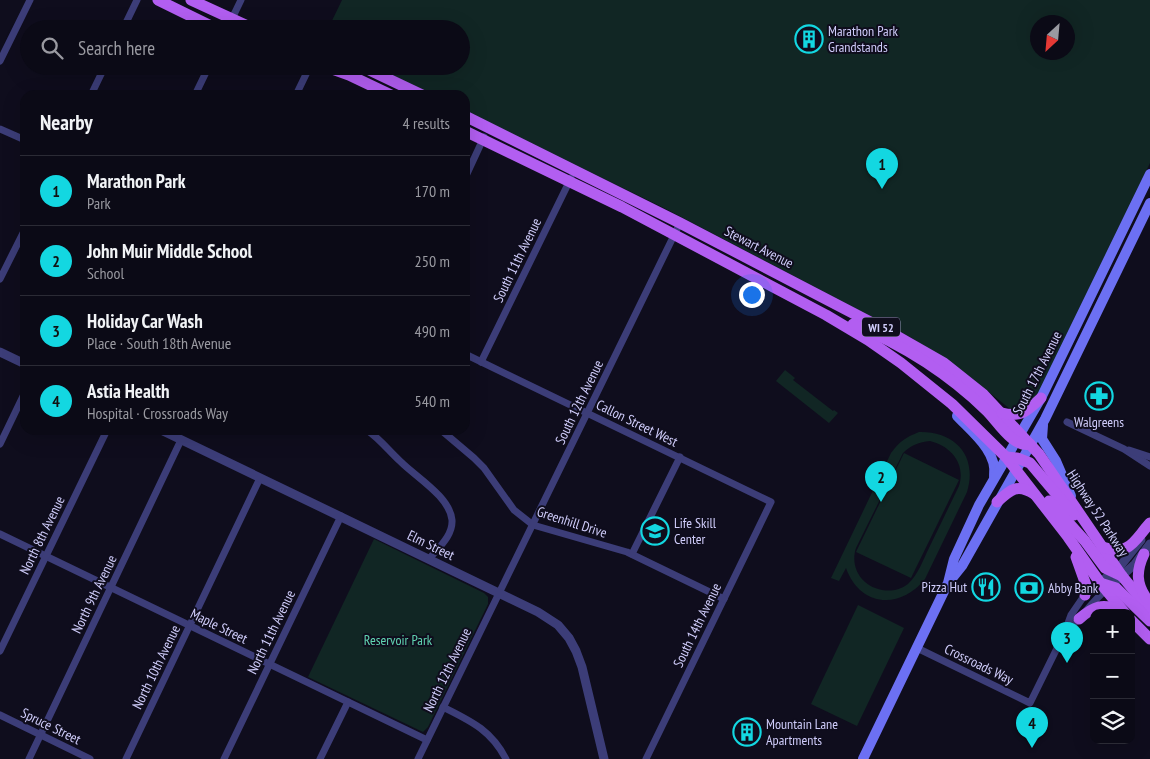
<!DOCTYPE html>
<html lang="en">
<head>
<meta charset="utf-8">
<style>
  :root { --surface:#0b0a16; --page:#191823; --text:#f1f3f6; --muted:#9a9aa1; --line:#2b2b35; --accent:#13d7e1 }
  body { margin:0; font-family:"PT Sans Narrow",sans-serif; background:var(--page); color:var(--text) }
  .controls { position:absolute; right:15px; bottom:15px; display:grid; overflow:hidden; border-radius:10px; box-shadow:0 5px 20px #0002 }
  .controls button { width:45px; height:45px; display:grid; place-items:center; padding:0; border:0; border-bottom:1px solid var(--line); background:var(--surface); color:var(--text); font:25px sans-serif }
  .compass { position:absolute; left:1030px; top:15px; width:45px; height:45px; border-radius:50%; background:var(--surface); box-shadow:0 5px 20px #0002; rotate:206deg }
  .you { position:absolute; left:751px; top:294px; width:18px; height:18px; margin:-12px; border:4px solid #fff; border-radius:50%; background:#1a73e8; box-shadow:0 0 0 8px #1a73e833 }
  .badge { display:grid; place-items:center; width:32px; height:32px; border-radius:50%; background:var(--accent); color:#111; font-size:16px; font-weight:700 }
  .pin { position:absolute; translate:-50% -41px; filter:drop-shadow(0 1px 2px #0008) }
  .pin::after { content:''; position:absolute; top:26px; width:18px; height:15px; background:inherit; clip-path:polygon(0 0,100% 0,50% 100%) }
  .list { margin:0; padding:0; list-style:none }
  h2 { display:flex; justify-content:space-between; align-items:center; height:65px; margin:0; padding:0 20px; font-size:21px }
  h2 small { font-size:16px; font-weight:400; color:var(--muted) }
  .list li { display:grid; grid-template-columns:32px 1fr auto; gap:15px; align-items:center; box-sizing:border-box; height:70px; padding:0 20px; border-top:1px solid var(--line) }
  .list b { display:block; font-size:19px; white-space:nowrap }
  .list p { margin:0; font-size:16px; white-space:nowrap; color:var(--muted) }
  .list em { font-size:16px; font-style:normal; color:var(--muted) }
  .icon { flex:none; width:28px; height:28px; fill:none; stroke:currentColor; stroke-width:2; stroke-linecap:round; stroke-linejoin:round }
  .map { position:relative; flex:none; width:1150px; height:759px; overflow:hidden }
  .search { position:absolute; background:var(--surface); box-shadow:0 5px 20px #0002; left:20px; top:20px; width:450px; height:55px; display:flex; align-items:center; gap:12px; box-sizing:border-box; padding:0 18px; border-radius:28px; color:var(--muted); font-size:19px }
  .panel { position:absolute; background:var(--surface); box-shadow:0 5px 20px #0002; left:20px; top:90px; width:450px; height:345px; border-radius:15px }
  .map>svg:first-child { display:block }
  .green { fill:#112624; fill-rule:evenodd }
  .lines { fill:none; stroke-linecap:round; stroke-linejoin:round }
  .minor { stroke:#3c3d78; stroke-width:7 }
  .tertiary { stroke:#3c3d78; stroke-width:9 }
  .secondary { stroke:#6c70f3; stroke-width:10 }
  .primary { stroke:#b25ef1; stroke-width:11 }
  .labels { text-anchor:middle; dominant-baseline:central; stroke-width:4; stroke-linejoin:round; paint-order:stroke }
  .shield { fill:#0f0d1d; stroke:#9693b8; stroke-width:1 }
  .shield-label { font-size:12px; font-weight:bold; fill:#d0cdfb }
  .poi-label { font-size:14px; fill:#d0cdfb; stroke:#0f0d1d; text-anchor:start }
  .street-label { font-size:14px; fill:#d0cdfb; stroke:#0f0d1d }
  .park-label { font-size:14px; fill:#60d4b1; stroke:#0f0d1d }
</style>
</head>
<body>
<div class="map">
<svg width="1150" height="759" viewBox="0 0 1150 759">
  <rect width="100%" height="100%" fill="#0f0d1d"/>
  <!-- green -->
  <g class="green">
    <path d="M342 0H1150V163L1040 389C1031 404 1028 409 1010 409L969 376 912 338 666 209 465 111V95H432L373 66H461V29H328ZM1038 22H1068V52H1038Z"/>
    <polygon points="785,370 795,378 793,380 833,411 834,410 838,413 829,423 776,381"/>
    <path d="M919 432C955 431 978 456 967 492L925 579C900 610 860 607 846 568L839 581 831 578 891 453C899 442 906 437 919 432ZM930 441C951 446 966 464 959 486 949 507 939 527 929 548 923 560 918 575 908 584 895 594 877 592 865 582 855 573 852 560 856 548L903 453C911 445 919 442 930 441Z"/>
    <polygon points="904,453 959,480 911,578 856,552"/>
    <polygon points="374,539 484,593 488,597 488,604 428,727 423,732 308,677"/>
    <polygon points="858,605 904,628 857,726 811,704"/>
  </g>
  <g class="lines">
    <!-- minor -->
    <g class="minor">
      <polyline points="123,29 137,0"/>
      <polyline points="227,29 241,0"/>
      <polyline points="0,61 30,0"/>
      <polyline points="91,95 105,66"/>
      <polyline points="195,95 209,66"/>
      <polyline points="296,95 310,66"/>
      <polyline points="0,129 25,140"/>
      <polyline points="465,178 484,137"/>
      <polyline points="0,279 25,229"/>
      <polyline points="465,354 771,502 646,759"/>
      <polyline points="481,362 571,178"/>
      <polyline points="1067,422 1124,449 1150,466"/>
      <path d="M367 430C380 439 389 451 401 462 416 477 450 497 452 520 453 536 438 548 429 559"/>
      <polyline points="441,430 474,458 484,468 514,510 533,525 627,552 724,599"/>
      <polyline points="0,444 25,392"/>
      <polyline points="1129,450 1150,457"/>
      <polyline points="0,534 427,740"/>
      <polyline points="632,554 680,457"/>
      <path d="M1064 633C1080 621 1090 603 1106 590"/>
      <polyline points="917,648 1030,703 1064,634 1071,615 1084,596 1100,583"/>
      <polyline points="0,651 107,430"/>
      <path d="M443 707C471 721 491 730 506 759"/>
      <polyline points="0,715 90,759"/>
      <polyline points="29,759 181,440"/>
      <polyline points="126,759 260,478"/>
      <polyline points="224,759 341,516"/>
      <polyline points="320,759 348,702"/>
      <polyline points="418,759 680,223"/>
    </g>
    <!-- tertiary -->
    <g class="tertiary">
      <polyline points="0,352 25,364"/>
      <polyline points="161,430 538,612 558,625 569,638 576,651 582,667 604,759"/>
      <polyline points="1100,583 1121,565 1141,540"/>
      <polyline points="1108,588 1135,564 1150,544"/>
    </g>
    <!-- secondary -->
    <g class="secondary">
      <path d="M957 416C972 432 998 452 994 476"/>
      <polyline points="1043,425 1042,439 1056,461 1071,496"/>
      <polyline points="950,581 962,566 1045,419 1150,203"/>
      <polyline points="863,759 948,583 954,559 979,505 1041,398 1150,174"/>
    </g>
    <!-- primary -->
    <g class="primary">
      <polyline points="158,0 217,29"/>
      <polyline points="191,0 254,29"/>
      <polyline points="324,66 349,75 391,95"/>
      <polyline points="361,66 422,95"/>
      <polyline points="465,116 680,223 895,335 944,363 983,394 1039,454 1122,576 1150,610"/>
      <polyline points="465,131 622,207 826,315 868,340 901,363 952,404 1006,457 1068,537 1101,584 1125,613"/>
      <path d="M853 324C901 344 949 374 987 411 998 422 1013 448 1030 444"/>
      <path d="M1002 413C1021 418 1028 410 1041 398"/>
      <polyline points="1006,457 1017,458 1030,463 1074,515"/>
      <polyline points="1049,501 1085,541 1105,568 1122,576"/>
      <path d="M997 502C1010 490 1017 483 1034 494"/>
      <path d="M1102 547C1130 556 1133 542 1150 523"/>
      <path d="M1144 554C1136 571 1136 584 1147 599"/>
      <polyline points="1076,557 1086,585 1085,595"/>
      <polyline points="1100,583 1116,588 1150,621"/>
      <path d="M1079 619C1094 606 1102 603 1121 610"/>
      <polyline points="1131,620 1150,639"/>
    </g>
  </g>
  <!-- icons -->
  <defs>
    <g id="building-ring" transform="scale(1.4375)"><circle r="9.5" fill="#0f0d1d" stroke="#13d7e1" stroke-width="1.5"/><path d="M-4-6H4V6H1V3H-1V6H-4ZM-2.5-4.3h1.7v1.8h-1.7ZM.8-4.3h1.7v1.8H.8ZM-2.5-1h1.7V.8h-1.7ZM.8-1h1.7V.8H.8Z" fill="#13d7e1"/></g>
    <g id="pharmacy-ring" transform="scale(1.4375)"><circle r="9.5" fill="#0f0d1d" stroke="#13d7e1" stroke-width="1.5"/><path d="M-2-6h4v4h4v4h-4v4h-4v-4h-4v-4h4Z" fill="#13d7e1"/></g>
    <g id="school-ring" transform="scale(1.4375)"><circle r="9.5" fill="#0f0d1d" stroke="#13d7e1" stroke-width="1.5"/><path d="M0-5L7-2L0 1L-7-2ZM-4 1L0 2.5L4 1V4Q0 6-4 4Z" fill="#13d7e1"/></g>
    <g id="restaurant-ring" transform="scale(1.4375)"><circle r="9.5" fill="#0f0d1d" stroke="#13d7e1" stroke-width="1.5"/><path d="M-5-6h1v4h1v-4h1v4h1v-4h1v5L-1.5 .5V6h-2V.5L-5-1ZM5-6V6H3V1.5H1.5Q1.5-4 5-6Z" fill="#13d7e1"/></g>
    <g id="bank-ring" transform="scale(1.4375)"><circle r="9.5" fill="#0f0d1d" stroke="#13d7e1" stroke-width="1.5"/><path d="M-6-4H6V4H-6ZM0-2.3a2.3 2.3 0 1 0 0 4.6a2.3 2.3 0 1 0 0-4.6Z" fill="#13d7e1"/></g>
  </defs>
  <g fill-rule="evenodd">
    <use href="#building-ring" x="809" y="39"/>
    <use href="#pharmacy-ring" x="1099" y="396"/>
    <use href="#school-ring" x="655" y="531"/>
    <use href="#restaurant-ring" x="986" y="587"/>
    <use href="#bank-ring" x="1029" y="588"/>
    <use href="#building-ring" x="747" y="732"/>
  </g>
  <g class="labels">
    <!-- shield labels -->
    <rect class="shield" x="862" y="317.5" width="38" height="19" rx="4"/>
    <g class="shield-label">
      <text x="881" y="327">WI 52</text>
    </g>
    <!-- poi labels -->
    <g class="poi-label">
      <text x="828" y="31">Marathon Park<tspan x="828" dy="16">Grandstands</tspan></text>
      <text x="1099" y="422" text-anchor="middle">Walgreens</text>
      <text x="674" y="523">Life Skill<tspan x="674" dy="16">Center</tspan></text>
      <text x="967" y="587" text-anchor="end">Pizza Hut</text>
      <text x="1048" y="588">Abby Bank</text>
      <text x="766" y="724">Mountain Lane<tspan x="766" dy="16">Apartments</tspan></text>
    </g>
    <!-- street labels -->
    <g class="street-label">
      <text transform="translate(759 247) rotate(27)">Stewart Avenue</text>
      <text transform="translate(517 260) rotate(-64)">South 11th Avenue</text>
      <text transform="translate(1037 373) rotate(-63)">South 17th Avenue</text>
      <text transform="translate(579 402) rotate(-64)">South 12th Avenue</text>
      <text transform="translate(637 423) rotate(26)">Callon Street West</text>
      <text transform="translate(1098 513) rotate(57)">Highway 52 Parkway</text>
      <text transform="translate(572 522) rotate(18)">Greenhill Drive</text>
      <text transform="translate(42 535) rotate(-64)">North 8th Avenue</text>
      <text transform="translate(431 545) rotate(26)">Elm Street</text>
      <text transform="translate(94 594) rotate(-64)">North 9th Avenue</text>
      <text transform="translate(697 625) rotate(-64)">South 14th Avenue</text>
      <text transform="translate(219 626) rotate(26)">Maple Street</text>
      <text transform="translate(271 632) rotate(-64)">North 11th Avenue</text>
      <text transform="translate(979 664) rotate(26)">Crossroads Way</text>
      <text transform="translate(156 667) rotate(-64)">North 10th Avenue</text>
      <text transform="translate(447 670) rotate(-64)">North 12th Avenue</text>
      <text transform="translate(51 726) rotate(26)">Spruce Street</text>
    </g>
    <!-- park labels -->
    <g class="park-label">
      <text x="398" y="640">Reservoir Park</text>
    </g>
  </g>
</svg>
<div class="controls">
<button>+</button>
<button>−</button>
<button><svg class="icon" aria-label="layers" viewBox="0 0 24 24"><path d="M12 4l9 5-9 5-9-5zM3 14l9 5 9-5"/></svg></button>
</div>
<svg class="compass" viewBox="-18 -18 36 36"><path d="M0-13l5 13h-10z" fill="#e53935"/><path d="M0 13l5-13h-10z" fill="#9a9aa1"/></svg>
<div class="you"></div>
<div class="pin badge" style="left:882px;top:189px">1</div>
<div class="pin badge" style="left:881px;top:502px">2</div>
<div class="pin badge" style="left:1067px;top:663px">3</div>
<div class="pin badge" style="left:1032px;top:748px">4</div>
<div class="search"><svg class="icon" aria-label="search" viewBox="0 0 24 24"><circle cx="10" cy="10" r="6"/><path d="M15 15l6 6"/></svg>Search here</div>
<section class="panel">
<h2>Nearby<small>4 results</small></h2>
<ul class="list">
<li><span class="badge">1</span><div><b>Marathon Park</b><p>Park</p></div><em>170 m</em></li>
<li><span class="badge">2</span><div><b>John Muir Middle School</b><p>School</p></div><em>250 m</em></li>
<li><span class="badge">3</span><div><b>Holiday Car Wash</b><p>Place · South 18th Avenue</p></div><em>490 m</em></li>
<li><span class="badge">4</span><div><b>Astia Health</b><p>Hospital · Crossroads Way</p></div><em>540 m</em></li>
</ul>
</section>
</div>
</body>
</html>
